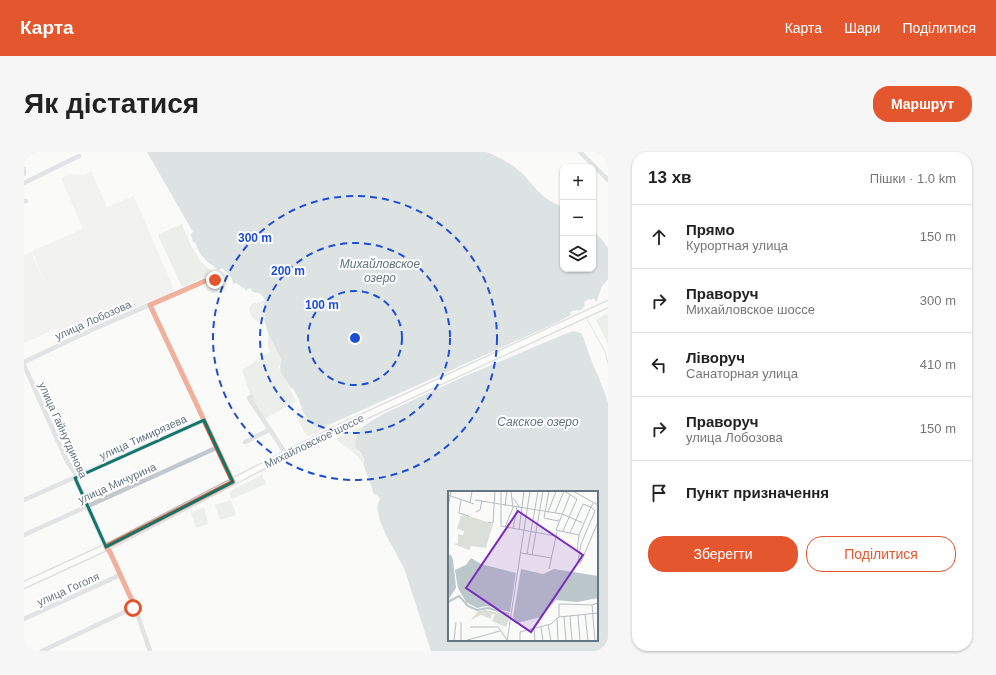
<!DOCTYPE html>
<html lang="uk">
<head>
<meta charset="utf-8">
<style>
  :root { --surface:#fff; --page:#f6f6f6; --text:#222; --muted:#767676; --line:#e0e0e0; --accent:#e4572e }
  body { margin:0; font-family:Arial,sans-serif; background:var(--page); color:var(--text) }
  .controls { position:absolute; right:12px; top:12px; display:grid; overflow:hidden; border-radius:8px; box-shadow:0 1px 3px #0004 }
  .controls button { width:36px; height:36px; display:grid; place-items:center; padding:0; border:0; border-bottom:1px solid var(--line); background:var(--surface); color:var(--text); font:20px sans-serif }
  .stop { position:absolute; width:12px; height:12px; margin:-9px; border:3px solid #e4572e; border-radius:50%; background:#fff }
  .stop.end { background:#e4572e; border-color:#fff; box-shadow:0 1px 4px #0008 }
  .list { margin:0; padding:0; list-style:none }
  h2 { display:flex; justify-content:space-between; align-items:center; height:52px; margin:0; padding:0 16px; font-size:17px }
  h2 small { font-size:13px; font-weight:400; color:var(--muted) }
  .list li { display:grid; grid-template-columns:26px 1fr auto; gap:12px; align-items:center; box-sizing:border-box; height:64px; padding:0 16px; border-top:1px solid var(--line) }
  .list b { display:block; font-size:15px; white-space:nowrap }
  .list p { margin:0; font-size:13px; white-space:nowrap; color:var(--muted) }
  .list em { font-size:13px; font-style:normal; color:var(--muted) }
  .actions { display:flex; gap:8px; padding:12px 16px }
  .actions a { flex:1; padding:9px 0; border:1px solid var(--accent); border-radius:16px; text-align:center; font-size:14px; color:var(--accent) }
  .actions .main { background:var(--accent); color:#fff }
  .icon { flex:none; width:22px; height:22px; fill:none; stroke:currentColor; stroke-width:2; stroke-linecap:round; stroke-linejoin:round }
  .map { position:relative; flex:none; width:584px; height:499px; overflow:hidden; border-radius:16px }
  header { display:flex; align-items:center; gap:24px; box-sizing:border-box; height:56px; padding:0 20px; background:var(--accent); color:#fff }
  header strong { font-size:19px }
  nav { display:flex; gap:22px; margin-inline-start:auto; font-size:14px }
  .intro { display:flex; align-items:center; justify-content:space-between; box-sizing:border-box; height:96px; padding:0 24px }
  h1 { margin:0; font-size:28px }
  .button { padding:10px 18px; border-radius:16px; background:var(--accent); color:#fff; font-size:14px; font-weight:700 }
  main { display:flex; gap:24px; padding:0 24px }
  aside { flex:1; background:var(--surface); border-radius:16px; box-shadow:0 1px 3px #0004 }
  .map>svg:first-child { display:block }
  .built { fill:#e8e9e9 }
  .green { fill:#dadfd7 }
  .water { fill:#bbc7cb; fill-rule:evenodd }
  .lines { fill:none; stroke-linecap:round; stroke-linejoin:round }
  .stream { stroke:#bbc7cb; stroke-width:1 }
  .major-casing { stroke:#b5babe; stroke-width:8 }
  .minor { stroke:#c3c8cc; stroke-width:4.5 }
  .major { stroke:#fff; stroke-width:5.5 }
  .route { stroke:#e4572e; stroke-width:5 }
  .marked { fill:none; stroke:#0f766e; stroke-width:3; stroke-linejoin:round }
  .ring { fill:none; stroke:#1d4ed8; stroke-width:2; stroke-dasharray:7 5 }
  .labels { text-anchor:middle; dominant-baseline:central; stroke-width:4; stroke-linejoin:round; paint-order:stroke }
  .street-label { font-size:11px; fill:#657683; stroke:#fff }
  .water-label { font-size:12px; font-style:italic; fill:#60757c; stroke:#fff }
  .inset-river { fill:none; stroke:#bbc7cb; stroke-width:2 }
  .inset-road { fill:none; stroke:#b5bdc2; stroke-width:1 }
  .view { fill:#7b2cbf; fill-opacity:0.15; stroke:#7b2cbf; stroke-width:2 }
  .inset-edge { fill:none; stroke:#657683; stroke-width:2 }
  .centre { fill:#1d4ed8; stroke:#fff; stroke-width:2 }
  .ring-label { font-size:12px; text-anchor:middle; font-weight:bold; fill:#1d4ed8; stroke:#fff; stroke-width:4; stroke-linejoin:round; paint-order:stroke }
</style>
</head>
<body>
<header>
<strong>Карта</strong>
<nav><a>Карта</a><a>Шари</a><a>Поділитися</a></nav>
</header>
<div class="intro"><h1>Як дістатися</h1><a class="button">Маршрут</a></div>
<main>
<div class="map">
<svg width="584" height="499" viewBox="0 0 584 499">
  <rect width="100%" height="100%" fill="#fafaf8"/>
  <!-- built -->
  <polygon class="built" points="67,19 83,55 110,44 151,140 39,189 34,176 0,191 0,103 7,100 25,141 8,99 59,77 37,26 45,22 59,23"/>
  <!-- green -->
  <g class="green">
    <polygon points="158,72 166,92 177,110 190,121 158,135 134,83"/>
    <polygon points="241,149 242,165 235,170 232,169 228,165 225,157 228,152"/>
    <polygon points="584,162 584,192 572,168 580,163"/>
    <polygon points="244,181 257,209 256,213 254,214 272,249 241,267 227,245 218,218 247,199 244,196"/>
    <path d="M272 262H280L290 274 295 275 309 271C301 277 293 282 284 284L280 280Z"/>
    <path d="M341 273 337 278 331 296C337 302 340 304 340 314 335 301 321 296 312 287Z"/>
    <polygon points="238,323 242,332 208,347 205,340"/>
    <polygon points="207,348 212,363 196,368 191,353"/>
    <polygon points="180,355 184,372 172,376 167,361"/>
  </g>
  <!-- water -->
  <g class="water">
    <path d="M123 0H462C477 5 495 16 505 29 510 34 513 39 518 43 524 49 532 51 539 56V117H569V78L579 89 584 96V127L577 136 573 149H571V147H568L567 148 565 147 560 150 561 153 558 157 555 159 554 158 548 159 546 161 547 163 532 171 309 271 295 275 290 274 279 260 275 248 270 238 266 235 257 221 256 216 257 208 244 181 240 167 242 165 241 163C241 159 243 157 240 152L241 149C239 142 236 141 229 140L226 136 221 139V137L212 131 209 132C209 125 202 120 198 116L194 118C189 114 183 110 179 105 175 101 173 95 171 90H169L167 82 169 80Z"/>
    <path d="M550 179 557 181C561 188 563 197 566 205 572 220 579 235 584 250V499H407L380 416 362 383 356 369 353 355 356 347 354 344 350 342 340 314V307L337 301 331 296V288L337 278 341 273 359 262 439 225 541 182ZM425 340H573V488H425Z"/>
  </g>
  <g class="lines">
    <!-- stream -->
    <polyline class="stream" points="563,167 581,200 584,211"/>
    <!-- major casing -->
    <g class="major-casing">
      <polyline id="major" points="0,433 87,393 262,302 315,276 584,152"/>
    </g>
    <!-- minor -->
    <g class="minor">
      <polyline points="556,0 584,28"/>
      <polyline points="0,17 0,22"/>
      <polyline points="0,31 55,4"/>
      <polyline points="0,49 2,49"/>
      <polyline points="126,153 209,330"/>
      <polyline points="0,210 70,177 181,129 191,128"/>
      <polyline points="0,213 42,307 52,323 51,326 79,389 86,401 111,455 126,499"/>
      <polyline points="227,245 225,246 262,302"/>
      <polyline points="221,290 245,278"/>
      <polyline points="0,348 180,268"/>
      <polyline points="0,383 192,296"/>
      <polyline points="0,467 96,423"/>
      <polyline points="18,499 111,455"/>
    </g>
    <!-- major -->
    <use href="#major" class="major"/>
  </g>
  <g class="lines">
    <!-- route -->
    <polyline class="route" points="109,456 111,455 86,400 82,395 209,330 126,153 181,129 191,128"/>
  </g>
  <!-- marked area -->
  <path d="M0 0H584V499H0ZM180 268 209 330 82 395 51 326Z" fill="#fafaf8" fill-opacity=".55" fill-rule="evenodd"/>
  <path class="marked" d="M180 268 209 330 82 395 51 326Z"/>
  <!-- distance rings -->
  <g class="ring">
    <circle cx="331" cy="186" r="47"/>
    <circle cx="331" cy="186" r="95"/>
    <circle cx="331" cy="186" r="142"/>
  </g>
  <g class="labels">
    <!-- street labels -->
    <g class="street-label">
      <text transform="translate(69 168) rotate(-24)">улица Лобозова</text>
      <text transform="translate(39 278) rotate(66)">улица Гайнутдинова</text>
      <text transform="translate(119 285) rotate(-24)">улица Тимирязева</text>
      <text transform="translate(290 289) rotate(-26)">Михайловское шоссе</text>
      <text transform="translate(93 331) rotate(-24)">улица Мичурина</text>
      <text transform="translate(44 437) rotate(-24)">улица Гоголя</text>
    </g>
    <!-- water labels -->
    <g class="water-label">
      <text x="356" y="112">Михайловское<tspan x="356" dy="14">озеро</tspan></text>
      <text x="514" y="270">Сакское озеро</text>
    </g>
  </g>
  <!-- overview -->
  <g transform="translate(424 339)">
    <rect width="150" height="150" fill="#fafaf8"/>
    <path d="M18 24 45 33 38 57 23 55 21 59 6 53 10 52V43L15 44 16 40 9 38 13 25ZM37 119 62 124 58 136 44 130 47 123 43 124V128L33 124 23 129 30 120Z" fill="#dadfd7"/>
    <path d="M0 64H3L5 69 8 97 0 109ZM23 67 33 73 68 82 62 121 39 115 29 117 18 111 10 97 7 79 18 74ZM73 78 95 83 106 78 150 85V107L129 111 108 109 93 126 69 132 65 126Z" fill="#bbc7cb"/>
    <path class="inset-river" d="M0 111 11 105 20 115 29 119 40 117 61 123"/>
    <path class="inset-road" d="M53 0V35L107 45M101 0 96 27 110 30 111 28M125 0 150 14M0 4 26 13M122 4 108 39 131 44 129 60M65 7 72 17M13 9 11 22 21 25M27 9 114 23 135 32M22 12 24 0M57 15 59 0M0 16 3 0M28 21 32 19 34 9M100 21 108 0M107 22 116 0M40 31 45 32 47 0M57 36 65 17 63 0M65 38 69 16M71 39 76 0M115 40 129 8 116 0M122 42 135 13 143 16M131 44 143 16M73 62 104 67M79 63 90 0M84 64 95 0M130 71 133 53 147 20 143 16 145 12M132 73 150 31M101 78 109 41M144 114 147 150M137 123 140 150M130 124 132 150M116 125 118 150M122 125 124 150M111 126V113L144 114 150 112M109 127 110 150M13 131V150M100 134 103 150M22 136H50L59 149M93 136 95 150M86 137 87 150M6 150 8 131M16 150 52 140M59 150 82 0M72 150V141L103 133 111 126 150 122"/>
    <path class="view" d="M70 20 135 64 83 141 18 97Z"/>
    <rect width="150" height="150" class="inset-edge"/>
  </g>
  <circle cx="331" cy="186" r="6" class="centre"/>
  <g class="ring-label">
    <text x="231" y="90">300 m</text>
    <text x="264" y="123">200 m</text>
    <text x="298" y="157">100 m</text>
  </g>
</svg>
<div class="controls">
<button>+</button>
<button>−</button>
<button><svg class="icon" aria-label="layers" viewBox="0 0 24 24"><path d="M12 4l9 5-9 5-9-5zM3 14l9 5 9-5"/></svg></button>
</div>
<div class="stop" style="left:109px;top:456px"></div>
<div class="stop end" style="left:191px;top:128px"></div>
</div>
<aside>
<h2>13 хв<small>Пішки · 1.0 km</small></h2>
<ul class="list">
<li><svg class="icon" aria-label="ahead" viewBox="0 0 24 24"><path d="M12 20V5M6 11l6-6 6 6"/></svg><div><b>Прямо</b><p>Курортная улица</p></div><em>150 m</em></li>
<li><svg class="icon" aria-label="right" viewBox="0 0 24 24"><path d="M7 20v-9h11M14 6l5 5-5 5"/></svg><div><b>Праворуч</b><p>Михайловское шоссе</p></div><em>300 m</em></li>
<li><svg class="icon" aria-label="left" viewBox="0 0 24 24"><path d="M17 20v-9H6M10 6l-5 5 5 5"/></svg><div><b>Ліворуч</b><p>Санаторная улица</p></div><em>410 m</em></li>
<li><svg class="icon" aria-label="right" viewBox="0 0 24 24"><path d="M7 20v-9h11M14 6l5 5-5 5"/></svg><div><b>Праворуч</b><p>улица Лобозова</p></div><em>150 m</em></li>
<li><svg class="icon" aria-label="arrive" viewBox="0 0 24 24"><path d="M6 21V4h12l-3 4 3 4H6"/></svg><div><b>Пункт призначення</b></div></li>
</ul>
<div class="actions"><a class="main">Зберегти</a><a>Поділитися</a></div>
</aside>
</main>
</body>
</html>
